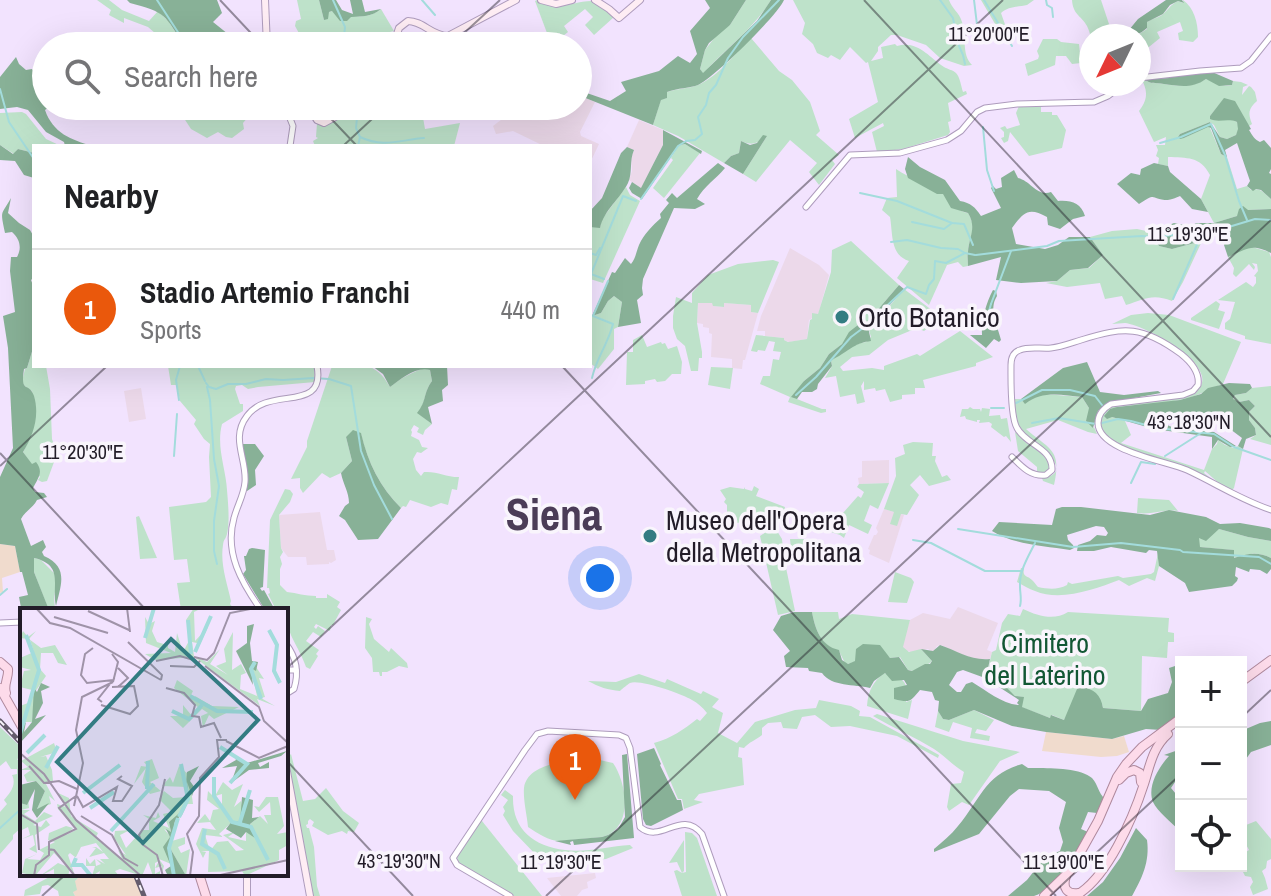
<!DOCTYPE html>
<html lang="en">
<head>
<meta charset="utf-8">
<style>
  :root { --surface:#fff; --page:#f2f2f2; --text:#202124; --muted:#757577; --line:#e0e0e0; --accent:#ea580c }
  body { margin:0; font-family:"Archivo Narrow",sans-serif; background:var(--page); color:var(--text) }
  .controls { position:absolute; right:24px; bottom:24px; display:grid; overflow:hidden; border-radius:0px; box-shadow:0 8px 32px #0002 }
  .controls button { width:72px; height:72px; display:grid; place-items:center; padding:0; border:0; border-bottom:2px solid var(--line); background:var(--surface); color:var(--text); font:40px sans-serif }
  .compass { position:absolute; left:1079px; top:24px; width:72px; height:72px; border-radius:50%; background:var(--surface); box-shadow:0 8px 32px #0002; rotate:227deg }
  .you { position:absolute; left:600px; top:578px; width:28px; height:28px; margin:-20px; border:6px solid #fff; border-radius:50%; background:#1a73e8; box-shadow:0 0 0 12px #1a73e833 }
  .badge { display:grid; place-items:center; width:52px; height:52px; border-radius:50%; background:var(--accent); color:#fff; font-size:26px; font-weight:700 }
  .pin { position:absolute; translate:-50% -66px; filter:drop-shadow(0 2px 4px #0008) }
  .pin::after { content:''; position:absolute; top:42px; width:28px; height:24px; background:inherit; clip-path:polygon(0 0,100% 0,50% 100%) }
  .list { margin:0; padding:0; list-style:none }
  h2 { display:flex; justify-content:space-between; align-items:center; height:104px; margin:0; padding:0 32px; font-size:34px }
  h2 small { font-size:26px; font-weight:400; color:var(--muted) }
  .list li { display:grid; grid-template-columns:52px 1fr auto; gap:24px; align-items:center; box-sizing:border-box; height:120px; padding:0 32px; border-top:2px solid var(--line) }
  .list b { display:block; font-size:30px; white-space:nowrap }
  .list p { margin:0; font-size:26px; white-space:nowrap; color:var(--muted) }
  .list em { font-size:26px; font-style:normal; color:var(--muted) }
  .icon { flex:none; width:44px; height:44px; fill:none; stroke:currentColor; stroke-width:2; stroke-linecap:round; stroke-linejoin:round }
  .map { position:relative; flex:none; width:1271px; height:896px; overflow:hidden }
  .search { position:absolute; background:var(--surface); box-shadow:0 8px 32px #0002; left:32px; top:32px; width:560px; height:88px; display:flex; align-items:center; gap:20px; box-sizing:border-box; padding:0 28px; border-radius:44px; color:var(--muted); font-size:30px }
  .panel { position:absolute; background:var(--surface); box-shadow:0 8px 32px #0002; left:32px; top:144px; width:560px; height:224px; border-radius:0px }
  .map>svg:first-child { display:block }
  .industrial { fill:#f0dbcd }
  .education { fill:#ecd9ea }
  .green { fill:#bee2ca }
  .forest { fill:#88b197; fill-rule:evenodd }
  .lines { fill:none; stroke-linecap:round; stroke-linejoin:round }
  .stream { stroke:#a3dcdc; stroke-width:2 }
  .tertiary-casing { stroke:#ae9cbd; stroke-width:7 }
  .secondary-casing { stroke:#ae9cbd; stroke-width:8 }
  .primary-casing { stroke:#af899d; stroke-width:10 }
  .tertiary { stroke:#fff; stroke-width:5 }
  .secondary { stroke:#feedf4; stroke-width:6 }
  .primary { stroke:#fddbea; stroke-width:8 }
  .rail-casing { stroke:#655c6d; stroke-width:5 }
  .rail { stroke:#f9f5fc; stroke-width:2; stroke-dasharray:6; stroke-linecap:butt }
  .ticks { fill:none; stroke:#221c28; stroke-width:2; stroke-opacity:0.45 }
  .poi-dot { fill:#337c82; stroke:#f9f5fc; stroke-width:3 }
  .labels { text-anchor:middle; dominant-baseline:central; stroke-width:7; stroke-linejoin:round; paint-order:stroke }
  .poi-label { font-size:28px; fill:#221c28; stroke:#f9f5fc; text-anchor:start }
  .park-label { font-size:28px; fill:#125734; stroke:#f9f5fc }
  .town-label { font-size:44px; font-weight:bold; fill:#4b3c57; stroke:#f9f5fc }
  .inset-river { fill:none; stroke:#a3dcdc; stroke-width:4 }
  .inset-road { fill:none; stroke:#9f93a8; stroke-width:2 }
  .view { fill:#337c82; fill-opacity:0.15; stroke:#337c82; stroke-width:4 }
  .inset-edge { fill:none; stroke:#221c28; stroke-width:4 }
  .ticks-label { font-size:20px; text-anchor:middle; fill:#221c28; stroke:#f9f5fc; stroke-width:7; stroke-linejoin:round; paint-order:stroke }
</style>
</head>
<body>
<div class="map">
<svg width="1271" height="896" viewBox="0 0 1271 896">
  <rect width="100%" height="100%" fill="#f2e3fe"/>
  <!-- industrial -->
  <g class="industrial">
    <polygon points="0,544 15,546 20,572 2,578 3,592 0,593"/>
    <polygon points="1046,732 1112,739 1124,736 1129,752 1117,756 1101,757 1042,751"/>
    <polygon points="76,874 133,874 142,896 75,896 73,892 75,881 78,878"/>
  </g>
  <!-- education -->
  <g class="education">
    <polygon points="578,95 595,102 580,132 581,136 599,144 590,163 590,146 544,146 513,131 496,134 493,126 519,106 578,106"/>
    <polygon points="639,120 663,130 664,138 663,145 641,189 629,180 632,171 631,156 634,151 627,147"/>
    <polygon points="790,248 819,265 829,275 818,315 809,320 807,339 789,342 784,340 784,338 765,336 765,331 757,331 761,316"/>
    <polygon points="698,302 713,303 713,306 723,307 724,303 751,305 751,312 758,313 745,360 743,360 742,369 732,368 732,359 711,357 712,334 709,333 709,328 703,327 703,324 697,323"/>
    <polygon points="141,388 146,419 129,422 124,391"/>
    <polygon points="889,460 889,483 859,484 858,478 862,477 862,461"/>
    <polygon points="884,509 904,515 889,563 869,554 870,550 868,549 874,535 876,535 878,532 876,528"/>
    <polygon points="320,512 327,550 334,550 336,560 331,563 329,562 329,564 307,565 306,557 288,557 281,548 279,515"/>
    <polygon points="958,607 998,623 987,650 992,652 990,659 979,660 967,657 941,645 937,646 933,652 928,649 911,652 904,650 902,644 910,620 923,613 950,619"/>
    <polygon points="595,873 596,878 587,882 588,888 582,890 577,896 561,896 547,878"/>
  </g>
  <!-- green -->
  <g class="green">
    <polygon points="97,0 109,0 122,10 149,21 158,11 169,22 184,46 201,42 207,46 177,46 176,44 170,46 148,27 124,18 124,23 109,15 111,10"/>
    <path d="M297 0H319L324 20 329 12 332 11C349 16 366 21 381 9L394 31 386 33 363 46H306L295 26 296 21 301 19Z"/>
    <path d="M537 0C561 13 573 0 594 1 601 4 608 12 614 17L594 35 585 25 593 17 585 9 564 26 568 32 563 36 559 33 550 41 535 1Z"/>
    <path d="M746 0H771C754 29 725 49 703 74L700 69 705 50 719 32 730 25Z"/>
    <path d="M793 0H949C952 9 959 12 962 22 967 37 961 54 972 65L964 66 940 58 926 45 897 35H891L878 47V51L871 61 883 58 881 47 895 44 897 46C917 40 928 56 944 67 947 69 953 70 956 73 960 77 961 86 963 92L966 91 967 94 948 103 951 121 948 122 950 132 948 135 903 149 877 152 872 132 884 126 883 123 855 138 849 119 878 102 868 62 866 63 850 47 840 60 831 55 828 58 817 53 813 44 802 34 805 23Z"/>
    <path d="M981 0H1034L1027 5C1019 7 1008 6 1001 13L1009 36 1001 34Z"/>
    <path d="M1072 0H1101L1113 36H1091V38C1090 34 1089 30 1087 26 1081 15 1073 15 1072 0Z"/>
    <path d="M1183 0C1194 8 1198 22 1198 37L1193 42 1179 40 1178 33 1183 31 1180 22 1157 32 1160 38 1139 55V36H1136L1147 29V22C1152 19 1157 18 1162 15 1168 10 1170 5 1178 1L1183 3Z"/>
    <path d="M751 38 779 71 792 80 810 102 820 131 816 135 839 155 832 160 835 164 819 185 809 172 817 163 790 140 756 182 743 174 767 136C757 144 752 146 741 141L739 153 731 156 724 163 678 136 653 125 661 99 667 98V92C676 89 691 88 698 85 719 76 735 53 751 38Z"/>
    <polygon points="1043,39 1057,39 1061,42 1079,44 1081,63 1072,64 1066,56 1056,56 1055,65 1028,76 1025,64 1038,59 1039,56 1037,51"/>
    <path d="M1144 79C1151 85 1155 82 1164 84 1182 86 1189 88 1206 79 1216 82 1220 88 1232 85L1233 81 1241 82 1248 85 1243 87 1242 95 1249 86 1251 87 1255 92 1257 101C1248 109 1248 113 1252 124L1249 126 1229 100 1224 99 1210 116 1214 120 1231 119 1237 122 1239 129 1236 135 1227 139 1220 137 1214 125 1210 122 1180 134 1178 137 1184 138 1208 126 1210 128 1221 154 1227 157 1237 189 1247 186 1251 190C1260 187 1264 193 1271 199V209L1248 210 1237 216 1214 223 1201 199 1210 175C1200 156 1187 158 1168 157V166L1158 164 1159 158 1156 156 1158 150 1156 145H1165L1166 137 1154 142 1139 111C1147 101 1148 93 1143 82L1139 81Z"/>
    <polygon points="176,106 239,106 249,116 243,123 244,129 232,138 226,137 218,132 207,138 191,129"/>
    <polygon points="359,106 421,106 425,129 460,123 454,146 315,146 313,141 318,138 316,137 317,123 326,124"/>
    <polygon points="1019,106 1043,106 1041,107 1041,112 1052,112 1052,115 1057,115 1066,130 1062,148 1029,156 1010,132 1008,141 1004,143 1001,138 1004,137 1004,132 1000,128 1005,126 1007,129 1020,125 1016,113"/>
    <polygon points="22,112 26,114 46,139 61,146 34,146 34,153 18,149 14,154 0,145 0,113"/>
    <polygon points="685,144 700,153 664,198 653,188 673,160 671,158 679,145"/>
    <path d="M896 169C910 179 928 183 942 193 952 200 955 211 968 213 978 230 969 235 968 252 967 256 968 261 968 266L963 267 958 262 947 265 929 305 897 278 909 261C890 255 893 234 890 217L882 210 887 198 897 197Z"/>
    <polygon points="626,187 630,195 640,201 603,283 590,279 590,227 600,227 602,219"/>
    <path d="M1137 229 1151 232 1159 246 1172 249 1202 241 1183 282 1172 301C1153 293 1144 299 1126 305L1122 296 1105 299 1100 283 1067 287 1046 283 1057 281 1070 270 1089 268 1103 255 1090 237 1112 231Z"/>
    <polygon points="851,241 899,285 869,320 858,325 842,344 829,354 820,368 804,381 797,399 822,409 826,409 826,412 821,413 788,402 790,397 760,384 763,376 770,376 773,359 779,360 781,352 773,351 775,342 769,341 765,351 758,350 757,352 751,351 756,335 784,338 784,340 788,342 807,339 810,320 812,319 812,313 818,314 831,272 832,250"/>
    <polygon points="1252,247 1269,252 1271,257 1271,344 1245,339 1245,336 1225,329 1225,323 1230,319 1235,302 1218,300 1246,282 1253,287 1256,283 1256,277 1254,276 1258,271 1257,264 1252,263 1255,267 1254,270 1249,264 1236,277 1233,274 1234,268 1228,257 1244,248"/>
    <polygon points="773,260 779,262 758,313 751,312 751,305 724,303 724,307 713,306 712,303 698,303 697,323 702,352 702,358 699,358 698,371 691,371 685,346 677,339 673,328 673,316 676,297 692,303 692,293 708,275 738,264"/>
    <path d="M904 289 941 317 924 331 917 328 888 340 869 355 852 357 840 367 843 371 872 368 884 370V366L917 354 920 356 960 331 993 357 976 363V366L923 380 925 388H915V394L902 395V399L890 402 885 389 876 391 875 388 864 390V381L861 386 865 402 857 404 855 394 840 397 836 376 825 378 832 366 831 361C837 354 856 342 866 342L871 337 868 327 876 321 882 323 897 316 888 308Z"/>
    <polygon points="614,296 622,302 618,327 614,329 614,349 598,369 590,363 590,322 592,316 601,313 608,301"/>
    <polygon points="1216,301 1220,304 1218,310 1225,312 1219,329 1191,320 1191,318"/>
    <path d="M1148 313 1169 315 1241 342 1223 384C1210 388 1201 395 1188 398 1166 404 1140 404 1117 407L1112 417 1125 421 1131 435 1121 443 1204 470 1212 449 1217 444 1218 440 1225 445 1234 448 1238 446 1243 449 1234 488 1231 491 1222 486 1205 471 1204 473 1218 484C1207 479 1196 472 1185 467 1169 460 1087 444 1101 416 1102 414 1109 408 1110 407L1190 395C1235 374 1146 325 1125 323 1121 323 1116 324 1112 324L1131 315Z"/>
    <polygon points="642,335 647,347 661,342 662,344 665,343 668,349 677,346 682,362 681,374 672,374 665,381 657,382 655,379 645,381 645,384 626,385 627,352 633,352 633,340"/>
    <path d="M34 345V366H46L50 389 52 439 57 454 47 481 42 482 38 480 40 477 23 452C37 428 35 418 32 391 20 384 22 382 25 369L27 368Z"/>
    <path d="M168 366H314L315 382 258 387 248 389 242 385 236 386 235 389 240 404H243V411L222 424C216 447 226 469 227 490 228 502 230 523 227 534 225 541 224 538 223 545 220 564 227 583 231 601L230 604 235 610H181L177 583 190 582 187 559 174 560 169 507 206 502 211 497 209 457 210 444 204 439 194 424 196 420 180 401 177 385H171Z"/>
    <path d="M332 366C361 366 374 359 390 387 401 378 412 372 425 368L430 370 432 381C423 393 427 401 418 413L432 424 425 430 423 435 417 432 419 428 414 425 411 430 412 432 411 436 419 440 422 447 428 448 421 453 417 452 413 459 416 470 421 476 424 472C437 471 445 477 459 477L457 490 452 489 448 505 441 503 431 507 410 500 406 507 403 506 401 508C380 487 368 463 361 434L346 437 352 461 341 473 330 478 322 473 303 493 300 488V478L291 479 307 447V441Z"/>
    <polygon points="711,367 733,368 730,389 708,385"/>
    <polygon points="1271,386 1271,445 1250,439 1256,435 1255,428 1249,420 1249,412 1255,406 1249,400 1239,402 1233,400 1235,395 1246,393 1252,388"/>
    <path d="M1044 394 1082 397 1089 408 1093 428 1094 427 1097 434 1088 432 1058 420 1026 429C1050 450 1062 449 1054 485L1043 481 1042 478C1082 472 1028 438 1021 430 1014 422 1015 409 1014 399H1021L1025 403 1034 397Z"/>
    <polygon points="970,407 973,409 980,409 981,412 982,408 990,409 989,416 1000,415 1001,419 1007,418 1011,442 1006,436 1004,437 991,427 992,424 989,422 979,423 980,420 977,420 977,422 966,419 965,416 960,417 962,409 968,409"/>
    <polygon points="1015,432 1048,459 1051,467 1048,472 1037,473 1037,467 1018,451"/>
    <polygon points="913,442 933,443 932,456 936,456 935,461 942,477 947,475 951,480 929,486 920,475 910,485 919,495 907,515 901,514 897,526 890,524 894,512 884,509 896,476 895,458 905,454 903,445"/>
    <polygon points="889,483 878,509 870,505 864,521 872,525 868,534 849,525 844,538 840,535 825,530 824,528 819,526 811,517 814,514 819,515 820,519 828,518 832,522 836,519 834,516 838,513 843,518 846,515 843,513 858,496 861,498 864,492 857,487 859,484"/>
    <polygon points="754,486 759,489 756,496 785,507 783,515 737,523 727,515 727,505 724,502 726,499 720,490 730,487 744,489 745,487 745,489 752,491"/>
    <path d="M285 489 290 490 293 494 290 502 279 515 281 548 283 552 280 557 282 564 280 569V585L287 592C297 593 305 596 316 596V598H327V594L340 602 337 607 341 610 333 625H331L330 631 316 624 314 627 316 629 318 626 325 631 321 637 313 632 306 641 319 650 316 654 318 656 310 669 306 667C298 644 286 635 286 610H276L268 594 270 593 269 588H267L270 520Z"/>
    <path d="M1138 498 1169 500 1178 511C1162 509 1153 515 1137 513Z"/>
    <polygon points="139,516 157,558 140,559 136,517"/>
    <path d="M1219 529 1248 537 1271 541V558C1255 550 1248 555 1233 558V550L1199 547V537Z"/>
    <polygon points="769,530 777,531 782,539 784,558 795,611 778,615 760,536"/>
    <polygon points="790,539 804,539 804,543 806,543 805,546 815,550 817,545 830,549 830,552 837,553 834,563 805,561 804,556 792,557"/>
    <path d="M1158 553 1159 566 1155 581 1147 578 1129 586 1119 580C1095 589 1061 602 1035 591 1029 589 1023 585 1017 582L1021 568H1024C1022 578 1028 575 1033 581 1035 583 1036 585 1038 587 1048 589 1058 590 1067 585L1068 582 1072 584 1118 576 1123 578 1151 574 1154 572Z"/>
    <polygon points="34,558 41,560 55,574 57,581 54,597 55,610 49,610 47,606 34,572"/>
    <polygon points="895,572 911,578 914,582 907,603 888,602"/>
    <path d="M1023 609C1038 616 1054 621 1068 612L1169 618 1168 632 1174 633V642H1168L1167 658 1142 656 1141 711 1103 708 1102 704 1070 709 1064 720 1052 715 1050 718 1021 707 1023 697 1015 696 987 673 992 652 996 650 1002 623 1008 614 1020 616Z"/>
    <path d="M812 612H838L839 619 852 614 910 620 903 647 909 652 921 649 932 661C928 666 919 667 913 671L908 670 900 657 890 658 883 652 848 664 845 663 839 651C821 646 815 629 812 612Z"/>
    <polygon points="366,617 372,619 369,624 374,639 389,652 391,648 407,663 408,668 399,666 387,672 382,672 382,676 380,676 379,672 373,672 372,658 365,648"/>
    <path d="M884 673C905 680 908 679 906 702L912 700 908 719 867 706C868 691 873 682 884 673Z"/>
    <path d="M639 674 665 683 667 679 701 694 703 691 719 699 712 707 723 713 718 733 737 743 755 722 795 710 816 708 819 700 851 706 860 711 859 716 870 717 939 755 938 758 897 736 850 726 831 727 815 715 802 717 797 729 783 728 781 722 768 723 762 728V735C756 740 749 742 744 748L739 747 738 757 742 758 744 785 699 794 694 800 703 802 684 809 682 799H678L654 743C672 738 683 730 697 719L700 721 707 713C702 707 698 703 692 700 682 694 640 679 630 683 628 684 622 689 620 691 608 690 599 687 588 681L616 682Z"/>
    <polygon points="974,710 994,720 986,731 977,729 975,733 990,736 989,741 970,738 972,728 953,722 949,732 935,727 938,711 943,719 949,720"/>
    <path d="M877 714 963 741 1020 752 1000 761 969 805 962 802 949 811 947 807 951 784 961 783 964 772C952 765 946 757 934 749 915 737 893 728 873 716Z"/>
    <path d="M0 727 22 748V761L19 758 17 759 22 765V827L13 835V839L0 854V812L7 804 4 800C10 793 17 785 12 775L17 774V769H11L6 761 0 766Z"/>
    <polygon points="291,754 303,801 315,799 326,788 343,811 359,823 354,832 348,831 347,834 342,831 328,835 312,826 314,822 310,819 308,821 308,824 306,825 307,828 309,828 314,847 317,886 320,896 313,896 288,762 289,756"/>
    <path d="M583 759H595L613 763C627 783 634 829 602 837L560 841C549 841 537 833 528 827 527 815 523 800 524 788 527 764 565 761 583 759Z"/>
    <path d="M505 790 513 796C512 829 533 846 565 850 586 853 609 846 630 845L633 848 606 859 547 866 546 858H539L513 831 503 815 505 811 503 807 508 800 501 795Z"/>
    <polygon points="481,821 482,821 542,896 514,896 458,863 457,856"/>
    <polygon points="1256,821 1271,839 1271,859 1267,861 1266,868 1262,871 1265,878 1268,889 1253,895 1250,887 1253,882 1251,877 1245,876 1241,868 1241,855 1249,850 1241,835 1241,827"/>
    <polygon points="685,832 692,833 697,838 717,896 682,896 674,871 677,870 682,873 677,862 669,863 684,840 684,871 682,873 686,872"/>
    <polygon points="55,874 60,877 64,874 76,874 78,878 75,881 77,890 73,892 75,896 59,896 58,891 48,885 42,886 40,894 24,896 25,890"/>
  </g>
  <!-- forest -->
  <g class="forest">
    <path d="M127 0H217L222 13 213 22 228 34 232 46H207L201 42 184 46C165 15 166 12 130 3Z"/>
    <path d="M319 0H336L342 10 353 14 350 0H362L365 12 381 9C372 17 362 16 351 17L347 21H340L332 11 329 12 328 19 324 20Z"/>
    <path d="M705 0H746L730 25 709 43 705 50 700 69 703 73 757 21 771 0H784C777 16 714 78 698 85 691 88 677 88 667 92V98L661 100 653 125 578 95V90L610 101 626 91 621 82 659 71 678 56 690 63 697 54 690 31 710 8Z"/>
    <path d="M1166 0H1182L1184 3 1178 1 1170 5 1163 14 1147 22V28C1139 35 1134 36 1124 36L1138 19Z"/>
    <path d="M16 57 19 64 26 70 32 69 46 91V106H50L45 110C53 133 71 140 93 146H65L64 142 46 132 28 110 17 107 0 109V77Z"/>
    <path d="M1212 72 1233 81 1232 85 1219 86 1206 79C1192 89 1179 86 1164 84 1155 82 1151 85 1144 79L1169 78 1174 76Z"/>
    <path d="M1224 98 1235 101 1251 129 1249 130C1252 135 1255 140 1260 142L1264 140 1271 148V169L1269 173 1271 174V199L1261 190 1256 189 1253 191 1247 186 1250 181 1237 143 1225 150 1227 157 1221 154 1211 128 1208 127 1184 138 1180 139 1178 137 1180 134 1210 122 1220 137 1227 139 1236 135 1238 129 1237 122C1228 118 1218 123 1210 119V116Z"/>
    <polygon points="663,130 702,151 701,154 685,144 679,145 642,199 632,193 629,188 632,182 641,188 663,145"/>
    <polygon points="763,135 767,136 743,174 724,163 731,156 739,153 741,141 750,145 757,143"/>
    <polygon points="0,145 13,154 18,149 34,153 34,178 24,175 15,161 0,160"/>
    <path d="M627 147 634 150C629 161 633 172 628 183 620 199 604 210 600 228L590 227V211L602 198 621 153Z"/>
    <path d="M908 157 920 167 945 180 960 201C971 203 975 207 981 216L1001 208 991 188 993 186 996 189 1002 187 1001 178 1014 170 1018 178C1031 181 1037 197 1051 192L1058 201C1071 200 1081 203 1085 216L1073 219 1060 229 1048 225 1047 217C1028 206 1023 213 1012 228L1016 244 1045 249 1058 245 1069 237H1090L1103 255 1088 268 1070 270 1057 281 1021 283 996 280 1001 257 968 266C968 261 967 256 968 252 969 236 977 228 968 213L951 208 943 194H937L908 178 905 169Z"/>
    <path d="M718 163 725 168C716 179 704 186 697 199L705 204 695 209 674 208 643 279 642 288 643 295 637 300 641 323 618 327 622 302 614 296 608 301 601 313 592 316 612 272 615 273 625 258 631 264C636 258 636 252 639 245 644 234 652 226 661 218L660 214 669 203 666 200 672 193 677 198Z"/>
    <path d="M1154 163 1168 166 1170 172 1201 199 1208 212 1192 209 1180 196C1178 197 1170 200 1168 200 1150 200 1158 191 1139 204L1117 184 1131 173 1140 175 1141 169Z"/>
    <path d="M11 198 8 213 19 223 30 230 34 237V277L31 280 34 288V345L27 368 24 369C20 395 29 381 34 396 40 416 33 436 23 452L32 464 36 462C44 472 38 478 33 488L35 492 44 493 47 497 37 500C33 508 25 511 21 519L31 546 43 540 46 547 42 552 44 556C69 567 61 585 56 606 51 587 65 565 34 558V572L49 610H22V613L19 597 28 595 22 572H20L15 546 0 544V477L13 448 8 348 3 316 15 312 10 271 11 257H17C22 248 20 239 12 232L5 233C0 209 1 216 11 198Z"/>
    <path d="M1243 206 1248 210 1271 209V253C1251 243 1247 249 1228 257L1224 245 1227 235 1226 232 1204 237 1202 241 1172 249 1159 246 1151 232 1174 223 1189 226 1197 223H1214L1237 216 1239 209Z"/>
    <path d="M899 285 904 289 888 307 897 319H891L887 323 876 321 868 327 871 341C856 343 854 347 842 354 838 357 834 358 831 361L832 366 818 384 817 389 812 392H802L797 399 791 397 804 381 820 368 829 354 842 344 849 332 858 325 869 320Z"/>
    <path d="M993 290 996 291 997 296C988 310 998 326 1001 340L999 342 994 339 986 348 970 335H982C981 321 986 303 993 290Z"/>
    <path d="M1087 362 1100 392 1124 395 1158 391 1161 393 1107 403 1098 411 1093 428 1086 421 1089 408 1082 397C1062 395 1042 390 1025 404L1021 399 1063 368Z"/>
    <path d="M372 366H447L448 385 442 390 443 401 428 407 432 424 417 413C427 401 423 393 432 381L430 370C416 366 401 379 390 387L383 374Z"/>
    <polygon points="1229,383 1250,384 1252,388 1246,393 1235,395 1233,399 1239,402 1249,400 1255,406 1249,412 1249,420 1255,428 1256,435 1246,439 1243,449 1238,446 1242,438 1226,426 1200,419 1167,414 1164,416 1162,423 1172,427 1214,432 1236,446 1230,447 1218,440 1212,449 1212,437 1154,429 1112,417 1107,419 1104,416 1110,409 1117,407 1180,400 1201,394 1208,388"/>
    <path d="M353 430 361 433C368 463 380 487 401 508L378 539 358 540 345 520 339 516 345 506 349 503C349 492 343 484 341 473L352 461 346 437Z"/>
    <polygon points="242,444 255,444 264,456 255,470 256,485 247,491 247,474"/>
    <path d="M1062 507H1081L1150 515 1169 510 1206 517 1220 524 1240 523 1269 528 1271 529V541L1248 537 1219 529 1206 541 1199 538 1200 547 1234 550V558C1247 554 1257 551 1271 558V569L1267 574 1260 570 1250 569 1249 572 1236 567 1235 576 1238 578 1237 581 1232 586 1189 592 1185 583 1159 566 1157 551 1149 550 1146 553 1111 547 1094 551H1077L1078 545 1090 541 1097 535 1106 536 1108 533 1104 527 1096 526 1067 535 1068 540 1073 545 1074 548 1070 550C1044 546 1015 545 992 531L999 522 1052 525 1056 509Z"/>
    <polygon points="252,548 265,550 263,587 260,588 262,591 264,590 275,610 265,610 243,574 246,570 244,556 246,556 249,549"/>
    <path d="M794 612H812C815 629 821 646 839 650L842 660 848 664 855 661 856 649 863 644 880 645 890 658 899 657 908 670 912 671 925 664H930L932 661 921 649 933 651 940 645C958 651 971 661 990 659L987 673 1007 682 1006 687 1015 696 1024 697 1022 707 1050 718 1051 715 1064 720 1077 689 1080 687C1094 688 1101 695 1103 708L1141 711 1148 699 1168 693 1172 682 1169 668 1175 666 1181 671V716L1161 730 1146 729 1112 739 1046 732 1012 726 974 710 949 720 943 719 938 711 939 701 935 700 932 692 920 690C910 702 910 703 894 699V688L907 685 904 680 892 681 885 673 874 681 870 688C854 684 832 687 822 673L809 671 808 668 786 667 784 656 790 651 773 630 781 616ZM963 670 985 678 1019 700 1017 703 1019 705C1002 704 987 691 972 682L966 684 961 692H957L949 685 957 672Z"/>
    <polygon points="1271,721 1271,745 1251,752 1246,759 1243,788 1241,791 1241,731 1260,723"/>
    <polygon points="654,748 661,764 660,765 677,800 681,800 683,810 651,826 646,825 643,819 637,754"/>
    <path d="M1181 749V773L1171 788 1181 800V830H1179C1172 823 1157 811 1153 802 1147 787 1158 768 1169 756L1164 755Z"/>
    <polygon points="627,754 634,838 574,845 573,841 570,842 571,845 555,841 602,837 608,835 618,829 625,817 622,755"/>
    <path d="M1022 764 1028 768C1043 768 1080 767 1092 778 1098 784 1098 793 1105 799L1097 813 1088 812 1081 829 1088 832C1079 849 1053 892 1034 896 1026 896 1016 896 1008 896L1027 880 1045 857 1060 851 1063 842 1059 828 1066 802 1049 791 1019 789 1010 796 979 834 934 852V849C942 842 951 835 958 826 980 800 985 774 1022 764Z"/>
    <path d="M1136 828 1147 840C1150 862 1142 878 1132 896H1087L1103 882 1120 858Z"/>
  </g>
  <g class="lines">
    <!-- stream -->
    <g class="stream">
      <polyline points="157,0 187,46"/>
      <polyline points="333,0 345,27 343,46"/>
      <polyline points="422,0 435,15"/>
      <polyline points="940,0 953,18 955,29 959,32 959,46 963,55 965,64"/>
      <polyline points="974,0 978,33"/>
      <polyline points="984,0 1012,46"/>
      <polyline points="1046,0 1047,5 1052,8 1053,17"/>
      <polyline points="0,89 9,122 34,159"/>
      <path d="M357 118 356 128 360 137C383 148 400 140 424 138"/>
      <polyline points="983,127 987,170 994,191"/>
      <polyline points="686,141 695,140 702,134 698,117 706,105 709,93 716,85 728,58 743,37 779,0"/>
      <polyline points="1160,143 1181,137 1211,124 1225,155 1239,201 1247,220"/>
      <polyline points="358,146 360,137"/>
      <polyline points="860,193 897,201 952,223 964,224 973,245"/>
      <polyline points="641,199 678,146 686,141"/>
      <polyline points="912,222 944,229 952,223"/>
      <polyline points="891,242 907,240 941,248 958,249 965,253 975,255"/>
      <polyline points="590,253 596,255 600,248"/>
      <polyline points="976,255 1047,246 1059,241 1142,236 1154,237 1192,233 1201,230 1222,229 1255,219 1271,220"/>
      <polyline points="591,274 623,196 636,201"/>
      <polyline points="591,274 604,279"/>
      <polyline points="1173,299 1203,231"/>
      <polyline points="991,304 1011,251"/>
      <polyline points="984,329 991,304"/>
      <polyline points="198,366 205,381"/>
      <path d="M592 378C596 359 608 344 613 324L593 316 608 281"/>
      <polyline points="206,383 209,387 216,389 228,384 246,384 266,379 283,380 313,378 329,379 351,386 361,451 374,485 392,519"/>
      <polyline points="207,387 210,400 214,459 219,486 214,521 214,551 217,564"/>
      <polyline points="796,395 816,377 851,337 863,328 907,287 926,294 929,285 934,279 935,261 946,263 965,253"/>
      <polyline points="179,400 176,380 180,366"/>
      <polyline points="1016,403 1042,390 1070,390 1095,396 1102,405"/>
      <polyline points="991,408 1004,408"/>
      <polyline points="1032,423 1059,418 1096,424"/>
      <polyline points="1102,423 1118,419 1131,421 1157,428 1214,434 1234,447 1271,460"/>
      <polyline points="174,456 177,414"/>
      <polyline points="1165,456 1201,433"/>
      <polyline points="1131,483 1141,462 1155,464"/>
      <polyline points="958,529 1073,547 1121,543 1180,550 1183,552 1259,557 1271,564"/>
      <polyline points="913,540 931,543 985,571 1021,571"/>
      <polyline points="0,595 7,589"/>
      <path d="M1020 606C1022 599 1020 594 1020 587 1019 571 1028 557 1035 543"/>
      <polyline points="0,828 22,808"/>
    </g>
    <!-- tertiary casing -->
    <g class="tertiary-casing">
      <g id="tertiary">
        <polyline points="1139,78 1200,71 1241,68 1251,61 1271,36"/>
        <polyline points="285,106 293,126 290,146"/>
        <polyline points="806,207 850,155 900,153 947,140 961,131 977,112 985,108 1017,104 1094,102 1108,96 1124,84"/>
        <path d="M1012 457C1022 467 1031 477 1046 475L1052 470C1053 448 1026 445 1017 428 1010 416 1011 379 1011 365 1011 358 1013 352 1020 350 1029 346 1041 349 1051 348 1061 347 1071 343 1081 340 1125 326 1143 326 1181 354 1191 362 1200 372 1198 385L1193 391 1183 395 1111 404C1104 408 1098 414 1098 423 1098 451 1167 461 1187 470 1217 484 1239 499 1271 510"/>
        <path d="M261 610C242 583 224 553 234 518 237 506 244 495 245 482 247 459 230 438 247 416 269 385 326 414 317 366"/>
        <polyline points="0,623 22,622"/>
        <path d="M286 644C296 657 299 673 294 689L286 694"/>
        <polyline points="286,670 296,670"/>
        <path d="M510 896 457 865 453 858 525 750 537 734 548 731 619 735 626 738 630 748 640 827C661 845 681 808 702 834L724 896"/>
      </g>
    </g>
    <!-- secondary casing -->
    <g class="secondary-casing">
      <g id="secondary">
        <polyline points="265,0 267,46"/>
        <polyline points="541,0 556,4 572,0"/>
        <polyline points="595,0 609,9 619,18 640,0"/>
        <path d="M393 46 399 28 408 21C423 21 432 36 448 36L516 0"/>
        <polyline points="308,106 317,120 324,123 355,106"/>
        <polyline points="286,766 310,896"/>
        <polyline points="247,896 247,874"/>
      </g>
    </g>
    <!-- primary casing -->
    <g class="primary-casing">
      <g id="primary">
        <path d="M0 662 8 669C9 678 3 684 6 693"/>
        <polyline points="1241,682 1271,660"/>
        <polyline points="0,688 22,727"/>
        <polyline points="1119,780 1126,773 1134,770 1140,773 1141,782"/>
        <polyline points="199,874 206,896"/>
        <path d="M1066 876C1062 888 1067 895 1079 893"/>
        <polyline points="1044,896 1070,871 1098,821 1117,777 1126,764 1142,747 1181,718"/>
        <path d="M1075 896C1107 879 1133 818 1144 784 1150 765 1153 747 1168 734"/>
      </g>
    </g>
    <!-- tertiary -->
    <use href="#tertiary" class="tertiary"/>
    <!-- secondary -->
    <use href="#secondary" class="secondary"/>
    <!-- primary -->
    <use href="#primary" class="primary"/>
    <!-- rail casing -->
    <g class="rail-casing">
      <g id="rail">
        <polyline points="0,721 22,744"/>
        <polyline points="135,874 144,896"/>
      </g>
    </g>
    <!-- rail -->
    <use href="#rail" class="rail"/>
  </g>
  <!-- ticks -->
  <path class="ticks" d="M220 0 263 46M864 0 1271 437M450 46 500 0M319 106 357 146M343 146 386 106M562 366 1056 896M0 453 146 610M0 466 107 366M286 669 1003 0M1241 718 1271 690M286 760 413 896M42 896 66 874M546 896 1271 220M1050 896 1181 774"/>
  <!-- markers -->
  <g class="poi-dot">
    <circle cx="842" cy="317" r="8"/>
    <circle cx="650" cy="536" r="8"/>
  </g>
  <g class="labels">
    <!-- poi labels -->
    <g class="poi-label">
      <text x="858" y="317">Orto Botanico</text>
      <text x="666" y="520">Museo dell'Opera<tspan x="666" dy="32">della Metropolitana</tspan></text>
    </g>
    <!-- park labels -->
    <g class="park-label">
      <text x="1045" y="643">Cimitero<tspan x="1045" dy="32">del Laterino</tspan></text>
    </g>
    <!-- town labels -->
    <g class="town-label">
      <text x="554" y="514">Siena</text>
    </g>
  </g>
  <!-- overview -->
  <g transform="translate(20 608)">
    <rect width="268" height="268" fill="#f2e3fe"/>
    <path d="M174 0H182L174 4 175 33 188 19 176 45 177 35 172 34 174 48 187 54 200 41 190 56 208 67 196 58 206 54 204 41 213 24 212 62 221 56 226 65 221 67 220 81 237 88 231 61 234 56 244 71 239 70 245 89 241 90 255 98 237 91 240 98 174 49 135 52 125 46 151 45 126 35 125 9 129 16 135 13 132 23 137 34 147 37 148 31V40L155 44 157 25 163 44 171 29 166 12ZM3 23 8 29 16 23 9 31 21 40 35 37 47 57 38 55 33 45H21L20 61 26 68 15 84 12 114H5L0 125V98L8 95 12 82 0 79 4 63 11 62 0 59V50L14 44 10 32V39L8 31 0 30ZM157 72 173 83 171 87 176 92 175 88 192 98 219 99 194 111 189 107 183 120 181 108 188 105 182 101 163 120 150 108H163V97L172 108 179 100 154 80ZM34 135 37 144 20 149 26 148 32 162 33 173 26 176 35 193 29 188 31 196 17 201 25 183 16 173 7 174 4 167 11 162H0L8 159 1 153ZM132 151 139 170 130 174 141 183 130 186 122 174 126 160 114 176 121 158 128 159 124 154ZM159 158 169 167 173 196H167V179L142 178 150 169 153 175ZM203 174 212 182 223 176 214 199 221 193 223 204 220 215 212 214 199 226 203 229 185 227 190 243 197 234 208 233 216 243 224 242 203 227 215 224 208 229 226 233V224L237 227 230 216 240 208 248 216 244 207H251L250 194 239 204 234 198 239 199 246 189H258L264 218 257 226 268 224V237L259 242V252L225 268 222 263 188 264 189 243H181L186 244 183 250 176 236 182 220 196 222 190 214 177 215 185 206 190 213 193 202 199 201 187 192 188 183 202 197V186L195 188ZM144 183 153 190 167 189 161 206 149 214 151 225 144 221 150 228 151 256 139 251 144 258 142 265V258L135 260 139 253 135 255V266L140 263V268H133L128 254 122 268 100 261 95 263 99 268H79L80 263 72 268 75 258H66V250L70 256 75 251 76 258 81 256 76 251 85 256 80 251H89L84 245 69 249 76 240 72 239H76L83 244 76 235 61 239 56 249 62 250 55 249 50 245 48 247 55 268 50 260 48 268 34 266V261L20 268 38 255 48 259 34 245 15 268 2 265 5 251 10 249 17 246 7 251 20 252 24 245 19 242 35 234 28 232 29 225 46 218 53 220 46 227 56 222 38 201 37 196 46 199 36 184 49 190 51 208 78 225 76 229 102 251 98 242 106 247 94 230 95 223 110 222 100 227 106 240 126 218 123 222H129V211L123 207 136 210 138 204 140 209 133 213 149 220 143 206 152 204 139 191ZM8 189 9 200 1 202H10L4 206 15 213 24 204 33 208 13 217 21 219 26 212 30 217 15 227 17 245 9 241 15 237 13 227 2 231 10 227 8 219 0 223V195L7 197ZM165 229V236L158 239 161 245 170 241 166 268 150 240 152 233Z" fill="#bee2ca"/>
    <path d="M234 16 230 35 232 53 238 54 236 63 231 60 233 77 216 43 227 35V18ZM21 75 30 79 21 83 23 95 15 111 26 107 0 135 2 119 6 114 4 124 12 114 14 80 17 84ZM267 143 261 148 238 155 240 159 249 154V160L229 162 211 175 217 158 202 160 216 152 214 147 227 155ZM179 158 170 173 175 180 172 188 167 174 169 192 162 207 155 213 150 240 165 266 148 268 145 262 151 258 143 239 150 229 146 221 151 224 149 214 164 201 167 164ZM16 173 25 183 17 201 29 195 17 210 12 202 15 181 7 197 0 195V177ZM222 189 233 192 232 210 239 209 230 216 235 230 226 224 221 230 206 221 212 213 220 214Z" fill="#88b197"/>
    <path class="inset-river" d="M168 12 171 46M249 22 257 37 254 63 260 75M125 30 134 0M175 44 191 8M235 54 231 61 241 91M170 88 197 103 233 104M152 103 169 111 182 97M0 126 19 62 6 27M200 139 227 156 210 175M7 145 25 127M26 160 38 138M194 169V188L212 214 231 219 248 252M127 181 128 153M63 185 100 157M70 200 94 184M159 209 168 191 161 156M220 214 230 182M185 221 182 236 198 246 205 261M91 223 134 176M56 250 53 257H62L71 268M154 268 149 240 158 210M225 268H264"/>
    <path class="inset-road" d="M16 0 30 15 50 20 141 72M107 0 110 24M68 3 109 22M34 9 88 25M108 34 142 67 141 72M73 40 65 46 61 67 67 75 93 72 78 91 82 94M92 46 98 54 93 74M174 49 187 52 194 45 210 5 235 0M136 53 160 48 177 53M150 58 174 59 180 53M185 58 239 99 244 113 268 135M98 60 108 70 98 79M146 80 164 85 175 97 172 108 179 109 181 119 194 115 201 130M81 97 110 106 118 98 114 78 92 79M206 133 239 150 268 138M0 145 24 166 56 212 121 268M9 158 24 175 39 173 57 181M57 188 63 199 97 179 93 193H102L112 178 98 171 102 168M54 198 63 155 56 122 62 89 93 74M0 206 17 216 19 242M61 208 92 227 104 250 118 258M28 241 34 242 55 268M14 268 16 257 29 247V234L56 221 39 200 56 188M143 268 137 247 122 236 119 227 139 197 145 171M170 268 173 244 167 226 179 208 180 170 199 149 197 132H207M196 268 268 252"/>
    <path class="view" d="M151 31 238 112 123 235 37 154Z"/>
    <rect width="268" height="268" class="inset-edge"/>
  </g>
  <g class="ticks-label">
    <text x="989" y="41">11°20'00"E</text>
    <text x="1188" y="241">11°19'30"E</text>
    <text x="1189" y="429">43°18'30"N</text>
    <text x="83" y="459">11°20'30"E</text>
    <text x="399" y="868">43°19'30"N</text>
    <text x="561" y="869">11°19'30"E</text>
    <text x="1064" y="869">11°19'00"E</text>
  </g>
</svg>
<div class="controls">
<button>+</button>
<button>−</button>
<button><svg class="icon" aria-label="locate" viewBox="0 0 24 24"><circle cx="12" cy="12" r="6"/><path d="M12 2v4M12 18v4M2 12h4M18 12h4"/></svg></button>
</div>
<svg class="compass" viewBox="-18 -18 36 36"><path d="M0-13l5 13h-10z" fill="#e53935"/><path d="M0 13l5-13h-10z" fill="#757577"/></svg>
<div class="you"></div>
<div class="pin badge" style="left:575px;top:800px">1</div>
<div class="search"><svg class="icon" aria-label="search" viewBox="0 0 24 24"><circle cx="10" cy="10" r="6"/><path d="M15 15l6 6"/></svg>Search here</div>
<section class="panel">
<h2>Nearby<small></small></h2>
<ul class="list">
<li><span class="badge">1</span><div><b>Stadio Artemio Franchi</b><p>Sports</p></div><em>440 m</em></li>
</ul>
</section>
</div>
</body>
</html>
